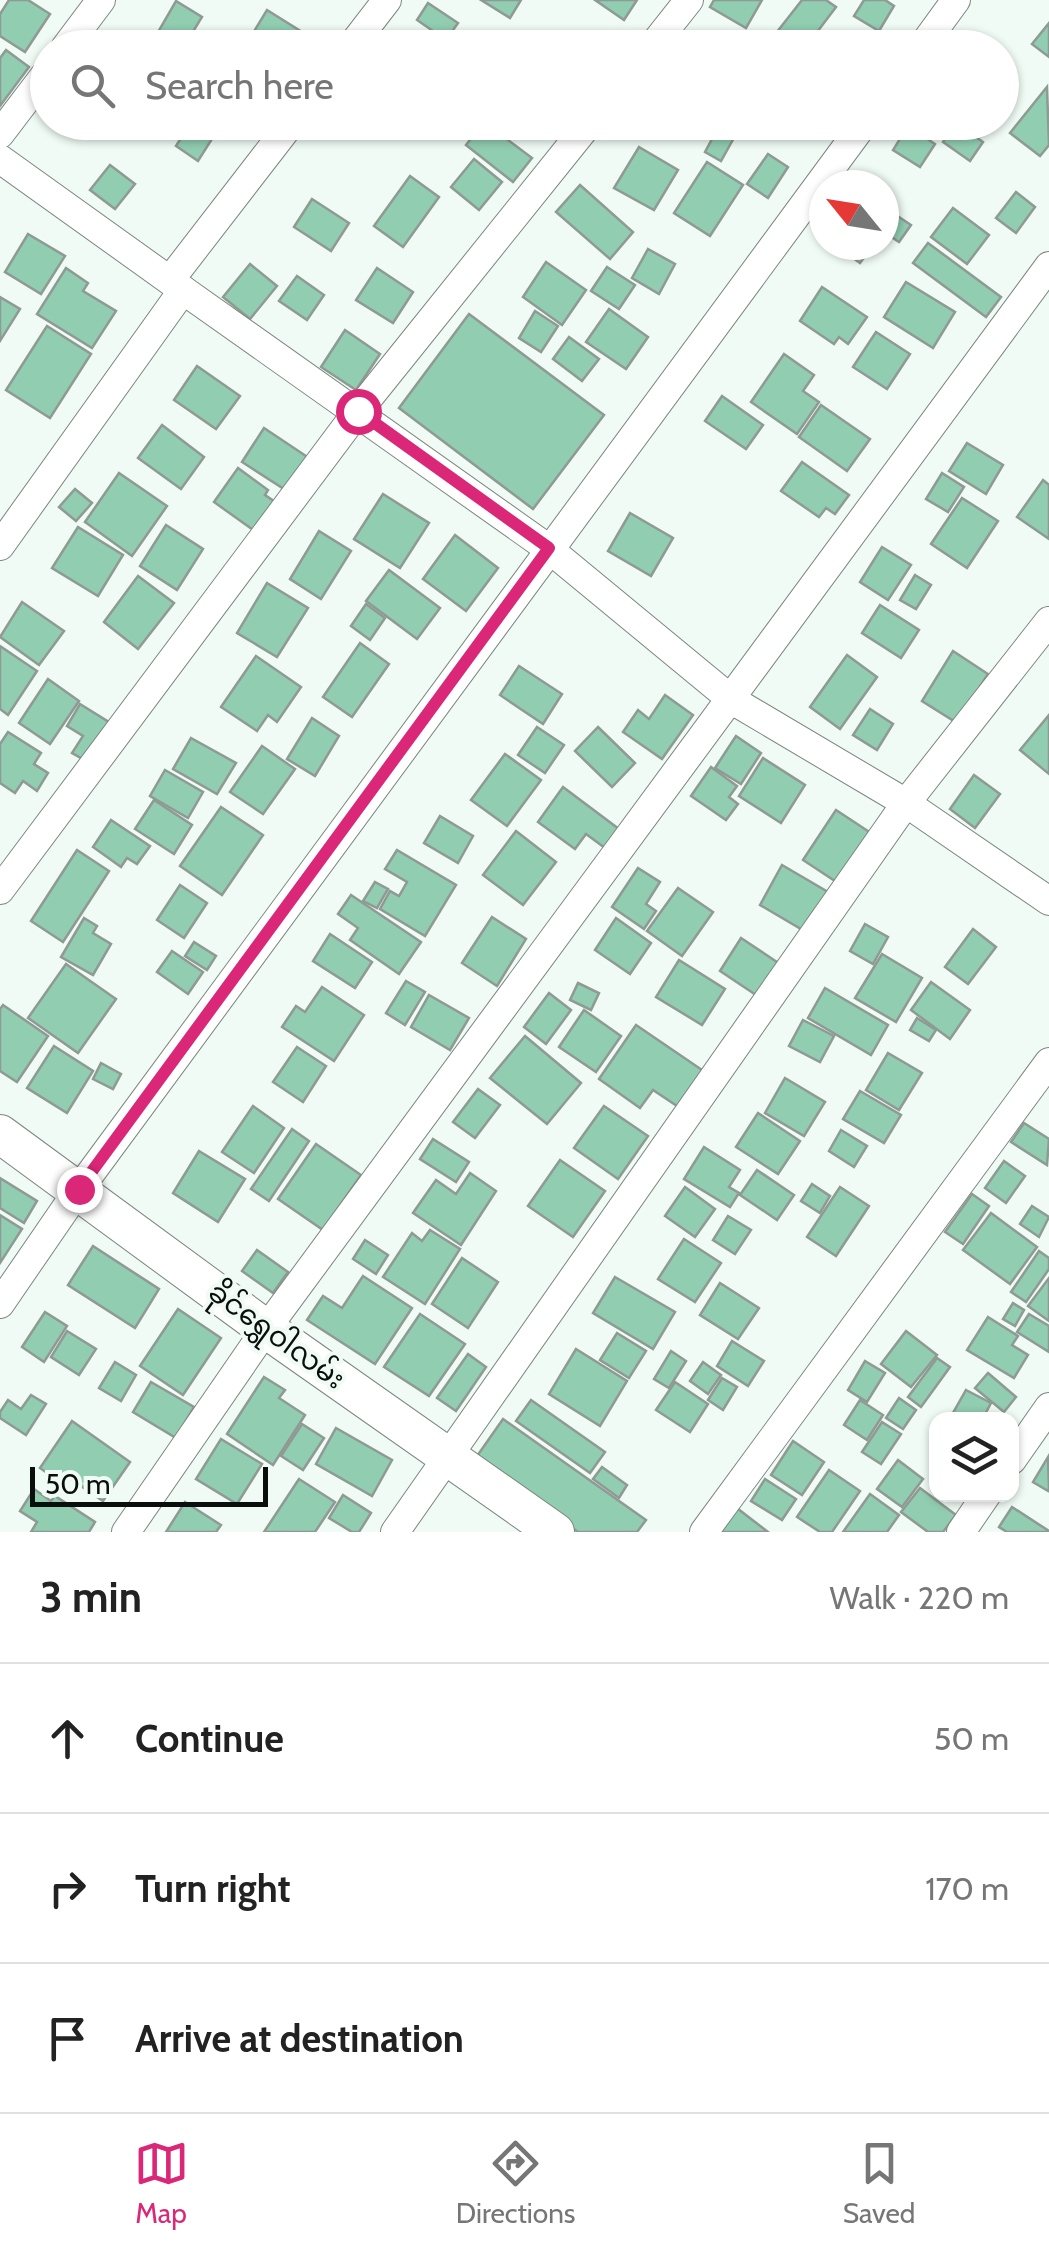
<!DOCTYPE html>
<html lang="en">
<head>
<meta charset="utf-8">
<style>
  :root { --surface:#fff; --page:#f2f2f2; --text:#222; --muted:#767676; --line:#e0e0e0; --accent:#db2777 }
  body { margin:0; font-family:Cabin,"Noto Sans Myanmar",sans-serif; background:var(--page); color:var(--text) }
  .controls { position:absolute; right:30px; bottom:30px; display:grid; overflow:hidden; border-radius:20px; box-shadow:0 2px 8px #0004 }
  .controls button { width:90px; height:90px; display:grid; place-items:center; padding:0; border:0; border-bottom:2px solid var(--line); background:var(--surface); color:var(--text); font:50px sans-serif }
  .compass { position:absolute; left:809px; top:170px; width:90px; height:90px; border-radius:50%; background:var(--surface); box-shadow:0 2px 8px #0004; rotate:300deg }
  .scale { position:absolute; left:30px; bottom:25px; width:238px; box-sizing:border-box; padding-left:10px; border:5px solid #0a0e0c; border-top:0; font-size:28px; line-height:35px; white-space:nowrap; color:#0a0e0c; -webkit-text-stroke:8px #effbf4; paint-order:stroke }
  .stop { position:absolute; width:30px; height:30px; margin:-22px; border:8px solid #db2777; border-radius:50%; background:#fff }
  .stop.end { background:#db2777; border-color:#fff; box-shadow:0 2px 10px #0008 }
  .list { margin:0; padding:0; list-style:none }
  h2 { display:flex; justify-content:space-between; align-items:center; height:130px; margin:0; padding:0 40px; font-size:42px }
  h2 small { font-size:32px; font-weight:400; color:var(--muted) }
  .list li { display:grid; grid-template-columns:65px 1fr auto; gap:30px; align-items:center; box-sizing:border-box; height:150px; padding:0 40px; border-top:2px solid var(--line) }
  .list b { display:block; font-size:38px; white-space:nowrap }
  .list em { font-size:32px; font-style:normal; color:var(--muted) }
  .icon { flex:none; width:55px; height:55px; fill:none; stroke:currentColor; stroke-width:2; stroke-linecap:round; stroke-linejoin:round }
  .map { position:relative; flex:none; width:1049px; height:1532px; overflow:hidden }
  .search { position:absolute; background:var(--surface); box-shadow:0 2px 8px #0004; left:30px; right:30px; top:30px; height:110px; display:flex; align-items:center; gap:25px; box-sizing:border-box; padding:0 35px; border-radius:55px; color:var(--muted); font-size:38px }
  .sheet { height:580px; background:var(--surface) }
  nav { display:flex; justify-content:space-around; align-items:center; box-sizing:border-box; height:140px; border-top:2px solid var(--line); background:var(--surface); font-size:28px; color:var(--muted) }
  nav a { display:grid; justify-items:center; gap:5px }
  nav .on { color:var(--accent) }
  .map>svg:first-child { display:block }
  .building { fill:#91cdb1; stroke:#8f9a94; stroke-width:2.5 }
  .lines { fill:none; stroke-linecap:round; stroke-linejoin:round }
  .street-casing { stroke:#7c8681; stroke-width:30 }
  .secondary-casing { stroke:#7c8681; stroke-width:40 }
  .street { stroke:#fff; stroke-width:28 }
  .secondary { stroke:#fff; stroke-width:38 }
  .route { stroke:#db2777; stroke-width:12 }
  .labels { text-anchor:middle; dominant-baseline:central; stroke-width:8; stroke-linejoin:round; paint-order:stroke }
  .street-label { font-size:28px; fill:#0a0e0c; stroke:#effbf4 }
</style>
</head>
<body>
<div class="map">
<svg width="1049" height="1532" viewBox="0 0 1049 1532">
  <rect width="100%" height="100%" fill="#effbf4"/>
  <!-- building -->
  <g class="building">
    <polygon points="9,0 28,0 50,14 25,52 0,36 0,14"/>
    <polygon points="481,0 521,0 510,18"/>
    <polygon points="595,0 637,0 624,20"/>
    <polygon points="714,0 762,0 746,28 710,7"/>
    <polygon points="802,0 826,0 836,7 805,48 787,48 773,37"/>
    <polygon points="864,0 885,0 894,6 879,31 854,16"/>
    <polygon points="176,1 202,17 183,48 168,48 154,39"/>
    <polygon points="428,3 458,23 446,40 417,20"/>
    <polygon points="267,10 302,32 292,48 266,48 250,38"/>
    <polygon points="1049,23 1049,57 1032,44"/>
    <polygon points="6,50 29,67 0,106 0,58"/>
    <polygon points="1047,87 1049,145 1040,156 1010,133"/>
    <polygon points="191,122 197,122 215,134 198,161 176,146"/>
    <polygon points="484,122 532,158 513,182 466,145"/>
    <polygon points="711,122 731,122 740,127 721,161 705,152 712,139 704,135"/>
    <polygon points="956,123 983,142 970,161 943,142"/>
    <polygon points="908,126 935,144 920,167 893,150"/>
    <polygon points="639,147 678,170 654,210 614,188"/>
    <polygon points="768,154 788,167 768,198 747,184"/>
    <polygon points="474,159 502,182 479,210 451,187"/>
    <polygon points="707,162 743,185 710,236 674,213"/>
    <polygon points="110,165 135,184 115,209 90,190"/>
    <polygon points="410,176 439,197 403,247 374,226"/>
    <polygon points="580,185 633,232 610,259 556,212"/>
    <polygon points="1016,192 1035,207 1016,233 996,218"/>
    <polygon points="312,199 349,223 331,251 294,227"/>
    <polygon points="884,207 911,225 899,242 884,232"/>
    <polygon points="953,208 989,235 967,264 931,237"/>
    <polygon points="28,234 65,256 41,294 5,272"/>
    <polygon points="928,243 1001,297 986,317 913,263"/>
    <polygon points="835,245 873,245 860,263"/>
    <polygon points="648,249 675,264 659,294 632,278"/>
    <polygon points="546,262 586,290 562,325 523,297"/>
    <polygon points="250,264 277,286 250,319 223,297"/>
    <polygon points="607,267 635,285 619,309 591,291"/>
    <polygon points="66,268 88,283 83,291 116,311 92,348 37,314"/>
    <polygon points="377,268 413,292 393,323 356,300"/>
    <polygon points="297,276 324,295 307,320 279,301"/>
    <polygon points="906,282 955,312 933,348 884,317"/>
    <polygon points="822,287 867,317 848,344 839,337 834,344 800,321"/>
    <polygon points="0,297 20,309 0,341"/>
    <polygon points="609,309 648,337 626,369 586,342"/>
    <polygon points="535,311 558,326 541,352 519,338"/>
    <polygon points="469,314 604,415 533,509 399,408"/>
    <polygon points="47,326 91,354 50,418 6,390"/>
    <polygon points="345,330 380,354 356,390 321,367"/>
    <polygon points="876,332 910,354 887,389 853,367"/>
    <polygon points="569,337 599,359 582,381 553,359"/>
    <polygon points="784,354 814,375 803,391 819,402 797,434 751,402"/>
    <polygon points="197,366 240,396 216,429 174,400"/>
    <polygon points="722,396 763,425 746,449 705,421"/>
    <polygon points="821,405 870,439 847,471 799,437"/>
    <polygon points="162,425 204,457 181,489 138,458"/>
    <polygon points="264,428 309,458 287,491 242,462"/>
    <polygon points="967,443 1003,465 986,494 949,471"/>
    <polygon points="802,462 849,495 835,514 826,508 819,517 781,491"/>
    <polygon points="238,468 268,490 265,495 277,503 256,532 214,502"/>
    <polygon points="119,473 167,506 132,556 85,522"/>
    <polygon points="942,473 964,487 948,512 926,499"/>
    <polygon points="1043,480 1049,485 1049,539 1017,517"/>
    <polygon points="75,489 92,503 76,521 59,507"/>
    <polygon points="383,494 429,523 400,568 354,539"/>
    <polygon points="962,498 998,521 967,568 931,544"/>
    <polygon points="630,513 673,538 651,576 608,551"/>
    <polygon points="166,525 203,549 177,590 140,566"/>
    <polygon points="78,527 123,555 98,596 52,568"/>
    <polygon points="319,531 351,551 321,599 290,579"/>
    <polygon points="455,535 498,568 466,611 423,579"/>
    <polygon points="882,547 911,565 888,600 860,582"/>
    <polygon points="389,570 440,608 417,639 366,601"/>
    <polygon points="915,575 931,585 916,609 900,600"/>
    <polygon points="138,576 174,603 138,649 104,622"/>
    <polygon points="267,583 308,608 277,657 237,633"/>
    <polygon points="22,602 64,631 39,665 0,637"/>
    <polygon points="366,604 385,618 370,640 351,626"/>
    <polygon points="880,605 919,630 901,658 862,633"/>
    <polygon points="360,643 389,664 352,717 323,697"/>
    <polygon points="0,646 37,671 8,715 0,709"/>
    <polygon points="953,651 988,674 957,723 922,701"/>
    <polygon points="847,655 877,677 840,729 810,707"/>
    <polygon points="256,656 301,687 277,722 268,715 257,731 221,707"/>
    <polygon points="519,666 562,694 543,724 500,695"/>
    <polygon points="48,679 79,701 50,744 19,723"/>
    <polygon points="665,695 693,715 662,759 623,732 638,710 649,719"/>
    <polygon points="80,704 112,724 88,762 72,753 83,736 67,726"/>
    <polygon points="870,709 893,724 877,750 853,735"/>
    <polygon points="1049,715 1049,774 1020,750"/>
    <polygon points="312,718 339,736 315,776 287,759"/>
    <polygon points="537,727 564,745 545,773 518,755"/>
    <polygon points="598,727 635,763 612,787 575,751"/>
    <polygon points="8,732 41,753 34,764 48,773 37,791 23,781 15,793 0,783 0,744"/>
    <polygon points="736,736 761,753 741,784 715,768"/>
    <polygon points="191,738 236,763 217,794 173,769"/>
    <polygon points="262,746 295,769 263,814 230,792"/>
    <polygon points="505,754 541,780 507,826 471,800"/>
    <polygon points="763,758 805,785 781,823 739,796"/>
    <polygon points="711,767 737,786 729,797 738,804 726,820 691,796"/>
    <polygon points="165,770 203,792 188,818 150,796"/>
    <polygon points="974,775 1000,794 975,828 950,809"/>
    <polygon points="563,787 619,829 605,848 586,834 575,849 538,822"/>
    <polygon points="154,800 192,825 174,854 135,829"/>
    <polygon points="221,807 263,835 222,895 180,866"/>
    <polygon points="836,810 874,835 841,885 803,860"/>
    <polygon points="440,816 473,836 458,863 424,843"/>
    <polygon points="111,820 150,846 137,864 127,858 121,867 93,847"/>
    <polygon points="516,831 556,862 523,905 483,875"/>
    <polygon points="77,850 109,871 63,942 31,921"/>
    <polygon points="397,850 456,885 425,936 380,909 390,891 399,896 407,882 385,869"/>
    <polygon points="782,865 828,892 806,932 760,905"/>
    <polygon points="638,868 660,882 646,904 656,911 644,929 612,907"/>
    <polygon points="375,882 388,889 377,908 363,901"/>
    <polygon points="180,885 207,903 184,938 157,920"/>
    <polygon points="678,888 713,912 682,956 647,931"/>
    <polygon points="351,895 421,942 399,974 350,940 358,928 338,914"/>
    <polygon points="492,917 526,939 497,986 462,963"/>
    <polygon points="84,918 97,926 93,933 111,944 93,975 61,957"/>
    <polygon points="616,918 651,943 630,974 595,950"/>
    <polygon points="865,924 888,937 873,964 850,951"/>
    <polygon points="973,929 996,947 968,984 945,967"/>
    <polygon points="330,934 372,962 355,988 313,961"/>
    <polygon points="741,938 783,966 762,999 720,971"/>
    <polygon points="194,942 216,956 207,970 185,956"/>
    <polygon points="172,951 203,972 188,994 157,972"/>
    <polygon points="882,954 922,978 896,1022 855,998"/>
    <polygon points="679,960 725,989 702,1025 656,997"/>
    <polygon points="66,964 116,999 78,1053 28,1018"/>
    <polygon points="406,981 425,992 405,1025 386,1013"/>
    <polygon points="931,982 970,1010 950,1039 911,1010"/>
    <polygon points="578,983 599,993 591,1010 570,1000"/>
    <polygon points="322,987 364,1015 334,1061 282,1027 296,1006 305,1012"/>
    <polygon points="825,988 888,1025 871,1055 808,1018"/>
    <polygon points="549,993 571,1010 546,1044 524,1027"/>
    <polygon points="429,995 469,1018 450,1050 411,1027"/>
    <polygon points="3,1005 48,1036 17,1082 0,1071 0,1009"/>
    <polygon points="584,1010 621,1036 596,1072 559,1047"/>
    <polygon points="917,1018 936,1030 929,1041 910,1030"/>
    <polygon points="803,1020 834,1036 820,1062 789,1046"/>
    <polygon points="636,1025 705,1072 680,1108 653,1090 640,1108 599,1079"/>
    <polygon points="525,1036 581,1083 547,1124 490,1078"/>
    <polygon points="54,1046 93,1071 67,1113 27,1088"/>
    <polygon points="297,1047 326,1066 303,1102 273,1082"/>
    <polygon points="888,1053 922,1073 899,1110 866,1090"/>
    <polygon points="101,1063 121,1074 113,1089 93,1079"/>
    <polygon points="785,1078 825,1102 804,1136 765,1113"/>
    <polygon points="478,1089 500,1105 475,1138 453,1122"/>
    <polygon points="860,1091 901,1115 884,1143 843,1119"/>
    <polygon points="253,1106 284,1128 254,1173 222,1152"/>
    <polygon points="604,1106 648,1136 618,1179 574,1148"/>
    <polygon points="758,1113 800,1141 778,1174 736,1147"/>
    <polygon points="1024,1123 1049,1139 1047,1165 1011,1142"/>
    <polygon points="292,1129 309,1141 269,1201 251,1189"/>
    <polygon points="841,1130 867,1146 854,1167 829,1151"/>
    <polygon points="433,1139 469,1162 456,1182 420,1159"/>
    <polygon points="316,1144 361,1175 323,1230 278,1199"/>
    <polygon points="704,1147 740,1170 729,1187 739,1193 730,1207 684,1179"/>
    <polygon points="199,1151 245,1179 218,1222 173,1193"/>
    <polygon points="560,1160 605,1191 573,1237 528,1206"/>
    <polygon points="1004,1161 1025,1176 1006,1203 985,1188"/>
    <polygon points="757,1170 794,1195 777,1220 740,1195"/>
    <polygon points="470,1173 496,1191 461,1245 413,1213 436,1180 456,1194"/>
    <polygon points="0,1178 37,1201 24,1223 0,1208"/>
    <polygon points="812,1184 830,1196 820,1213 801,1201"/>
    <polygon points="685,1187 715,1209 695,1237 665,1216"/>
    <polygon points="840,1187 869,1206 836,1256 807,1237"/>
    <polygon points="972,1194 989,1206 963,1244 945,1232"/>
    <polygon points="1032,1206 1049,1217 1039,1237 1020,1224"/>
    <polygon points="991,1213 1037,1247 1010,1284 963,1250"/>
    <polygon points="0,1215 22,1229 0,1263"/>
    <polygon points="728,1216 751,1230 735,1254 713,1240"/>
    <polygon points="430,1230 460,1249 425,1304 383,1277 412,1233 422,1241"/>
    <polygon points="684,1239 721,1263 695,1302 658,1279"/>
    <polygon points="365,1240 388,1255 376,1274 353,1259"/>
    <polygon points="93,1246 159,1289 135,1328 68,1285"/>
    <polygon points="257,1250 288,1272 273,1293 242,1271"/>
    <polygon points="1039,1251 1049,1258 1049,1269 1026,1302 1011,1292"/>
    <polygon points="462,1258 498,1282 468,1328 432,1304"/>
    <polygon points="363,1276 412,1308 375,1364 307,1320 323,1296 342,1308"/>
    <polygon points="615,1277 675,1312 653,1349 593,1313"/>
    <polygon points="1049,1278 1049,1321 1028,1306"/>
    <polygon points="720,1283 759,1308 738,1339 700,1315"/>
    <polygon points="1013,1303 1024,1310 1015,1326 1003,1319"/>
    <polygon points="178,1309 221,1338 183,1395 140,1366"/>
    <polygon points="45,1312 67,1326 44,1362 22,1347"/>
    <polygon points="420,1314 465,1344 429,1396 384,1367"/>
    <polygon points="1029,1314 1049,1326 1049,1352 1017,1332"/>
    <polygon points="988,1317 1018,1336 1012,1345 1028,1355 1014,1378 967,1350"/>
    <polygon points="67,1331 96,1349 79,1375 51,1357"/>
    <polygon points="906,1331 937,1355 911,1387 881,1364"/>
    <polygon points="617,1333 646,1351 629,1378 600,1360"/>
    <polygon points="732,1341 764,1361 748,1386 717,1366"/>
    <polygon points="576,1349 627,1381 600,1426 549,1394"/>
    <polygon points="671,1351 686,1361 669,1388 654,1379"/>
    <polygon points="468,1354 486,1367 456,1411 437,1398"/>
    <polygon points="937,1358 950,1367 921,1407 908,1397"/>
    <polygon points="865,1361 885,1373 867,1402 848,1390"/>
    <polygon points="115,1362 136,1375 121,1401 99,1388"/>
    <polygon points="703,1362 721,1375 708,1394 690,1381"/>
    <polygon points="988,1373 1016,1397 1004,1412 975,1388"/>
    <polygon points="264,1377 285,1390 279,1398 305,1415 273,1465 227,1434"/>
    <polygon points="722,1378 737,1387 723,1410 708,1400"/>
    <polygon points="151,1382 194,1407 176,1438 133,1412"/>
    <polygon points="675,1382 708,1404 690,1432 656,1410"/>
    <polygon points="966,1390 991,1403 982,1420 949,1420"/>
    <polygon points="31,1395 46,1404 26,1435 0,1418 0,1412 8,1400 21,1409"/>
    <polygon points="899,1398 916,1410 903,1429 886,1418"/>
    <polygon points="531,1400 605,1452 590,1473 516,1421"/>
    <polygon points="860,1400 883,1415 867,1440 844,1425"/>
    <polygon points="503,1419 646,1520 637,1532 578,1532 475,1459"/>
    <polygon points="72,1421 130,1462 103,1501 66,1476 61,1483 40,1468"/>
    <polygon points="882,1422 901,1434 881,1464 862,1452"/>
    <polygon points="302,1424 324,1438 303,1470 281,1456"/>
    <polygon points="336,1428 392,1460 372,1496 316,1464"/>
    <polygon points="221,1439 262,1464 237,1504 196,1479"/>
    <polygon points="793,1441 824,1462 802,1495 771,1475"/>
    <polygon points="1048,1457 1049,1488 1048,1491 1033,1482"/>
    <polygon points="898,1460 923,1479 902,1507 877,1489"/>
    <polygon points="602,1467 627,1485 619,1498 593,1479"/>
    <polygon points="829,1470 860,1491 832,1532 820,1532 797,1517"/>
    <polygon points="299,1479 335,1502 315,1532 264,1532"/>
    <polygon points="765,1479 796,1499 782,1520 751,1501"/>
    <polygon points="920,1488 956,1515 943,1532 928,1532 901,1512"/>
    <polygon points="34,1489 51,1501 55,1496 95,1522 89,1532 31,1532 37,1522 20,1511"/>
    <polygon points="870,1494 899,1515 887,1532 843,1532"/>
    <polygon points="343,1495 371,1513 359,1532 352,1532 329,1518"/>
    <polygon points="185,1502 221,1525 216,1532 166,1532"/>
    <polygon points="733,1505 768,1532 713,1532"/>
    <polygon points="1012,1507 1049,1531 1049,1532 1007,1532 999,1527"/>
  </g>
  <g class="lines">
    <!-- street casing -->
    <g class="street-casing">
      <g id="street">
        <polyline points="65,48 101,0"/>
        <polyline points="350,48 387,0"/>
        <polyline points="651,48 689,0"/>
        <polyline points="921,48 956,0"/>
        <polyline points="0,134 48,71"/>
        <polyline points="0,159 183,290"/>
        <polyline points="170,280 292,122"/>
        <polyline points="0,546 183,290 549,549 732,700 906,803 1049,901"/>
        <polyline points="0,890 358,411 590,122"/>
        <polyline points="0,1304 79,1189 865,122"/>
        <polyline points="1012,1460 1049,1407"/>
        <polyline points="126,1532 266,1329 1049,266"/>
        <polyline points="395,1532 906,803 1049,621"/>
        <polyline points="704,1532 1049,1062"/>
        <polyline points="961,1532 987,1494"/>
      </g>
    </g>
    <!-- secondary casing -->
    <g class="secondary-casing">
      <polyline id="secondary" points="0,1134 266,1329 555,1532"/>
    </g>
    <!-- street -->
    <use href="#street" class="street"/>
    <!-- secondary -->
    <use href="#secondary" class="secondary"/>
  </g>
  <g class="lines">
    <!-- route -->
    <polyline class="route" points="79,1189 549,548 358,411"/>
  </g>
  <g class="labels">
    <!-- street labels -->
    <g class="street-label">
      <text transform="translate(277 1335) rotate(36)">ခိုင်ရွှေဝါလမ်း</text>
    </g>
  </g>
</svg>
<div class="controls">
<button><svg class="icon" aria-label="layers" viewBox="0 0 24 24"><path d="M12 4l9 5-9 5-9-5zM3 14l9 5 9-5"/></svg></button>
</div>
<svg class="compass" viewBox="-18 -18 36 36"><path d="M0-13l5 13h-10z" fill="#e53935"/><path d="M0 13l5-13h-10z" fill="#767676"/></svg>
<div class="scale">50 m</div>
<div class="stop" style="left:358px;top:411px"></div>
<div class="stop end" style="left:79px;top:1189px"></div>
<div class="search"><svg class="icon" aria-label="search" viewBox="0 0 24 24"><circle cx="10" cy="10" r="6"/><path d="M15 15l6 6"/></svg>Search here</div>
</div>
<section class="sheet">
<h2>3 min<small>Walk · 220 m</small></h2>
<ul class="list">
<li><svg class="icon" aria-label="ahead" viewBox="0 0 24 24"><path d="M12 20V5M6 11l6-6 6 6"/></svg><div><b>Continue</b></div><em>50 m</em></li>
<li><svg class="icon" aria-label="right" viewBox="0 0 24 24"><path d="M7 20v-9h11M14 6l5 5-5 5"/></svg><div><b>Turn right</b></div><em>170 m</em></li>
<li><svg class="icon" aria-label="arrive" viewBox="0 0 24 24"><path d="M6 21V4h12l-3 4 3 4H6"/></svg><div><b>Arrive at destination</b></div></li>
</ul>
</section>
<nav>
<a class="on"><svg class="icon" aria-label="map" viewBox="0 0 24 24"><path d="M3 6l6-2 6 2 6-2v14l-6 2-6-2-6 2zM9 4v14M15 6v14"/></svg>Map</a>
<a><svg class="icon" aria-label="directions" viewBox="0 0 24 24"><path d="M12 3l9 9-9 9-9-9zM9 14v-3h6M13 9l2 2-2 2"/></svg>Directions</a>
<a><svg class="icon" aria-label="saved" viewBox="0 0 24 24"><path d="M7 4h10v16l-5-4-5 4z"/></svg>Saved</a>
</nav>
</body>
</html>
